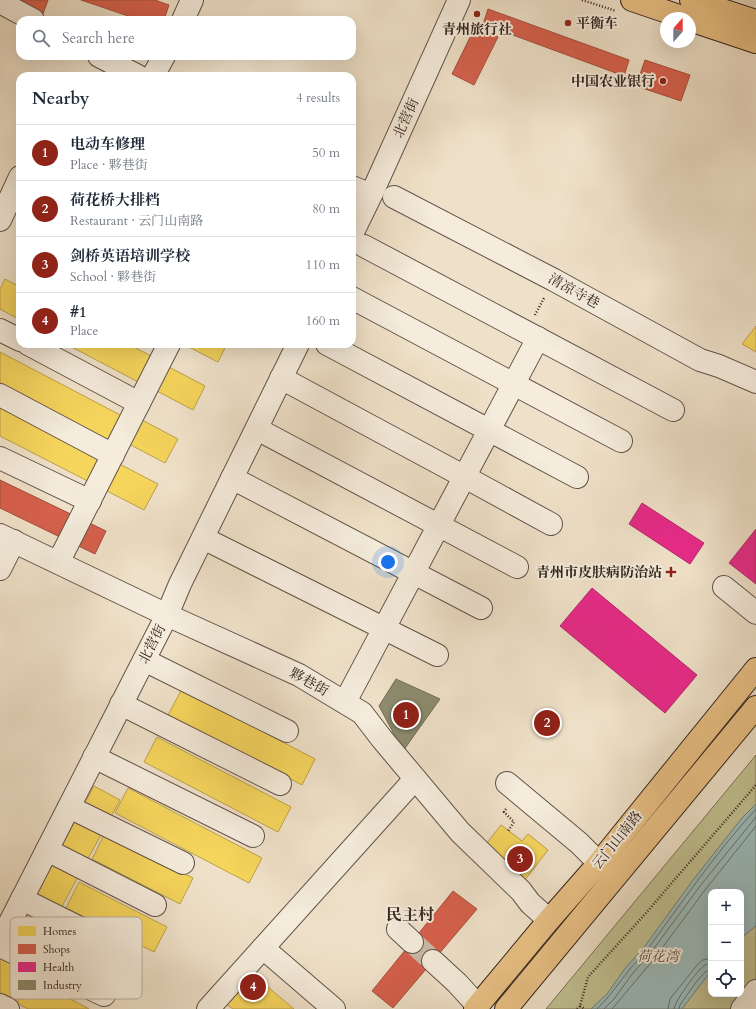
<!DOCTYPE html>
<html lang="en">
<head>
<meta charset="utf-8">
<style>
  :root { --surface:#fff; --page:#f6f6f7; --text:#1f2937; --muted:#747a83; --line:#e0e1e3; --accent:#8f2418 }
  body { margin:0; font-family:Cardo,"Noto Serif SC",serif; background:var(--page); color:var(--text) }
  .controls { position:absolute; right:12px; bottom:12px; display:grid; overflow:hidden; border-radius:8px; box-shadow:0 4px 16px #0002 }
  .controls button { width:36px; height:36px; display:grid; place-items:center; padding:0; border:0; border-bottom:1px solid var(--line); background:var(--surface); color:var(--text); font:20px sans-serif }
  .compass { position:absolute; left:660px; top:12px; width:36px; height:36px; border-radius:50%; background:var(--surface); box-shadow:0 4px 16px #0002; rotate:21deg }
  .you { position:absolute; left:388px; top:562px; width:14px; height:14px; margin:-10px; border:3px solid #fff; border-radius:50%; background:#1a73e8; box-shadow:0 0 0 6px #1a73e833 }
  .badge { display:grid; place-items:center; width:26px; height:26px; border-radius:50%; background:var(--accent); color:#fff; font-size:13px; font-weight:700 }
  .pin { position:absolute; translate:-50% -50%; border:2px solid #fff; box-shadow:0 1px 4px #0006 }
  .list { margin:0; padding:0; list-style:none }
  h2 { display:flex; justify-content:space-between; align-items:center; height:52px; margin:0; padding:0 16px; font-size:17px }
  h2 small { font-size:13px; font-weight:400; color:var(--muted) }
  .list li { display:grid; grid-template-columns:26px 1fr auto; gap:12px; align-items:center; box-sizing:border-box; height:56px; padding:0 16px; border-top:1px solid var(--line) }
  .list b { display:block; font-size:15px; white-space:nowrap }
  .list p { margin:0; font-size:13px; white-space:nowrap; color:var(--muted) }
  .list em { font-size:13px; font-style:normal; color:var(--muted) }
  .icon { flex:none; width:22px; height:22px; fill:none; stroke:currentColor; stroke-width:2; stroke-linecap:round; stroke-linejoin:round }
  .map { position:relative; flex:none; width:756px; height:1009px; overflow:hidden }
  .search { position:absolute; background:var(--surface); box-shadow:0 4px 16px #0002; left:16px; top:16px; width:340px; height:44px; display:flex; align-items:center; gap:10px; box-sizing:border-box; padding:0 14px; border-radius:12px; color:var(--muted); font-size:15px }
  .panel { position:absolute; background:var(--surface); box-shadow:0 4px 16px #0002; left:16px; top:72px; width:340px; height:276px; border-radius:12px }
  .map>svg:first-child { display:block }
  .green { fill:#c1c191; stroke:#7a7258; fill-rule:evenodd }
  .water { fill:#9bbcbc; stroke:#717f7d }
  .homes { fill:#f6d55c; stroke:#bba04a }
  .shops { fill:#d6604d; stroke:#a54e3f }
  .health { fill:#e7298a; stroke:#b1286a }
  .industry { fill:#8c8c6e; stroke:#716d56 }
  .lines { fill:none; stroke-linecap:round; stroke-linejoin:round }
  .shore { stroke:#66706e; stroke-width:1 }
  .minor-tunnel { stroke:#c9bba7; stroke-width:22; stroke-dasharray:22 11; stroke-linecap:butt }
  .minor-casing { stroke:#61534a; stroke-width:24 }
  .major-casing { stroke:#32241f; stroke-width:24 }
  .path { stroke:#32241f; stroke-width:2.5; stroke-dasharray:1 2; stroke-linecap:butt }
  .minor { stroke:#f5ecdc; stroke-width:22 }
  .major { stroke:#e8c084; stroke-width:22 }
  .poi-dot { fill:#8f2418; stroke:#f5ecdc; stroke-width:1.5 }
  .labels { text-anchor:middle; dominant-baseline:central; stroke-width:4; stroke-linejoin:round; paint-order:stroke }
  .poi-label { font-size:14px; font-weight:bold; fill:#32241f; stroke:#f5ecdc; text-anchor:end }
  .street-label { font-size:14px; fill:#32241f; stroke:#f5ecdc }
  .park-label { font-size:14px; font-style:italic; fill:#564b3c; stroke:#f5ecdc }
  .quarter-label { font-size:16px; font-weight:bold; fill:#32241f; stroke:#f5ecdc }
  .key { fill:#f5ecdc; stroke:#bab0a3; stroke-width:1 }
  .key-label { font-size:11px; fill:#32241f }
</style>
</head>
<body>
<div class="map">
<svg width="756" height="1009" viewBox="0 0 756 1009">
  <rect width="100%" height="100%" fill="#efe1c9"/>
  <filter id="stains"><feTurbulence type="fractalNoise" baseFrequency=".005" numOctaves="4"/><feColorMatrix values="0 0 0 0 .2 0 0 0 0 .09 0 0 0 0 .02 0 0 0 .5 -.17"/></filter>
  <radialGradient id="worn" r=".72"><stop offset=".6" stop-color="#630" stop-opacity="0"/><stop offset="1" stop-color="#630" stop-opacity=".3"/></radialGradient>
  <!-- green -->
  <path class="green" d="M756 755V980L733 1009H546ZM711 892H741V994H711Z"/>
  <!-- water -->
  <polygon class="water" points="756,804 756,926 741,938 741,892 711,892 711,971 682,1009 591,1009 607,994 626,967 642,950 693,880 741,819"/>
  <!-- homes -->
  <g class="homes">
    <polygon points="5,279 20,287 20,320 0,309 0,289"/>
    <polygon points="756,326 756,352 742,344"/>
    <polygon points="66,344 128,344 155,358 142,384"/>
    <polygon points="183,344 227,344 218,362"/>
    <polygon points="0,352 126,418 113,444 0,385"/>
    <polygon points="169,367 205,386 193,410 157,391"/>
    <polygon points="0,402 158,484 144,510 0,436"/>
    <polygon points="142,420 178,439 165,463 129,444"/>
    <polygon points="182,689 315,759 302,785 168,715"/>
    <polygon points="157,737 291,807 278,832 144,762"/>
    <polygon points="94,786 120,800 6,1009 0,1009 0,959"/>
    <polygon points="128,788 262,858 249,883 115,813"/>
    <polygon points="501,825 522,841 528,834 548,850 524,881 483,848"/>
    <polygon points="105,833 193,878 180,904 92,859"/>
    <polygon points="79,882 167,927 154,952 66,908"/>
    <polygon points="250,972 294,1009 233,1009 225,1003"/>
    <polygon points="30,977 89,1009 28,1009 17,1003"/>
  </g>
  <!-- shops -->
  <g class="shops">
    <polygon points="17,0 48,0 43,14"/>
    <polygon points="81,0 155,0 169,5 164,20 140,20"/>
    <polygon points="488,9 629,60 624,76 483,24"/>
    <polygon points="476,25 498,37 474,85 452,74"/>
    <polygon points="645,60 690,75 681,101 636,86"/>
    <polygon points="0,480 106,531 95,554 0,508"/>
    <polygon points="453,891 477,909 393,1008 372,991"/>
  </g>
  <!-- health -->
  <g class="health">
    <polygon points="642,503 704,543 690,564 629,524"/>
    <polygon points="756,529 756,584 729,563"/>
    <polygon points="592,588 697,675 665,713 560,626"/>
  </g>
  <!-- industry -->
  <polygon class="industry" points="396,679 440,699 403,751 379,706"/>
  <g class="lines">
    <!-- shore -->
    <g class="shore">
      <path d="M597 1009C610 996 619 983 630 969 635 963 641 958 646 951 682 903 715 853 756 809"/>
      <polyline points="604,1009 614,999 633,973 649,955 700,886 756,817"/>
      <polyline points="612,1009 654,959 705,890 756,826"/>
      <polyline points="668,1009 670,999 698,964 703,960 711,958"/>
      <path d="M674 1009C674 1002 698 969 705 965 707 964 708 964 711 964"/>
      <path d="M679 1009 680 1005C686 997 702 970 711 969"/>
    </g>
    <!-- minor-tunnel -->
    <polyline class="minor-tunnel" points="412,942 433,961"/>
    <!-- minor casing -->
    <g class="minor-casing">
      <g id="minor">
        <polyline points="0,2 33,20"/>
        <polyline points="183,20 192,0"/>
        <polyline points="99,56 138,76"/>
        <polyline points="153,76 164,56"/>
        <polyline points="352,187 364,192 372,193"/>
        <polyline points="394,197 554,280 700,360 719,366 756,382"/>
        <polyline points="0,220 20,177"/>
        <polyline points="352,234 372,193 459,0"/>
        <polyline points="364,246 673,410"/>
        <polyline points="352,298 621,441"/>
        <polyline points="0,330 20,340"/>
        <polyline points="28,344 139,403"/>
        <polyline points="327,344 577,477"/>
        <polyline points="281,378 465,477 551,524"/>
        <polyline points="0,395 113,455"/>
        <polyline points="257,429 517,567"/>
        <polyline points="0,458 90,501"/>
        <polyline points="232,478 481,608"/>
        <polyline points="0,535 167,615 299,675 362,713 382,739 460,832 521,891 530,903 549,920"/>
        <polyline points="203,538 437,655"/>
        <polyline points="56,561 63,553 169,344"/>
        <polyline points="0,569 14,541"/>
        <polyline points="724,587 756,613"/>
        <polyline points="144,660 287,731"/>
        <polyline points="345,702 538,338"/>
        <polyline points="121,704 280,784"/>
        <polyline points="94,757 253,836"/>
        <polyline points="507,783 579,843 599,863"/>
        <polyline points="69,807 183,863"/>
        <polyline points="47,850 155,905"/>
        <polyline points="22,899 122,949"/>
        <polyline points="398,929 412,942"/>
        <polyline points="0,942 167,615 180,584 298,344"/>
        <polyline points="0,946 104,995"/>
        <polyline points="263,948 334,1009"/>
        <polyline points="433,961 457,983 478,1006"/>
        <polyline points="0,1005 8,1009"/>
        <polyline points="208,1009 415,779"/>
        <polyline points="742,1009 756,991"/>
      </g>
    </g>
    <!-- major casing -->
    <g class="major-casing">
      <g id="major">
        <polyline points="632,0 685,18"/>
        <polyline points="691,0 756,21"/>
        <polyline points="690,20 756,42"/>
        <polyline points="475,1009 549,920 599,863 756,669"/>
        <polyline points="506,1009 756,707"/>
      </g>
    </g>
    <!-- path -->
    <g class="path">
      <polyline points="582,0 616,11"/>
      <polyline points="535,315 544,298"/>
      <polyline points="506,809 504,812 514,822 508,831"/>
      <polyline points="580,1006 585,1009"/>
      <polyline points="577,1009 580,1006 588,977 646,913 756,785"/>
    </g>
    <!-- minor -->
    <use href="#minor" class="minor"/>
    <!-- major -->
    <use href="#major" class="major"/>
  </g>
  <!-- markers -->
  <g class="poi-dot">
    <circle cx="477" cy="14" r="4"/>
    <circle cx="568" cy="23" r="4"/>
    <circle cx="663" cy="81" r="4"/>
    <path d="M669 566h4v4h4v4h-4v4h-4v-4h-4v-4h4z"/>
  </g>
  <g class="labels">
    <!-- poi labels -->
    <g class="poi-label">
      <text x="576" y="23" text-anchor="start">平衡车</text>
      <text x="477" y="29" text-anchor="middle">青州旅行社</text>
      <text x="655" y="81">中国农业银行</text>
      <text x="662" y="572">青州市皮肤病防治站</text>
    </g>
    <!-- street labels -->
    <g class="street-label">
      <text transform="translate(406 118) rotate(-66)">北营街</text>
      <text transform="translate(574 291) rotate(29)">清凉寺巷</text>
      <text transform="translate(152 644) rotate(-63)">北营街</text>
      <text transform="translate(309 682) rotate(29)">夥巷街</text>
      <text transform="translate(617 840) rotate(-51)">云门山南路</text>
    </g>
    <!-- park labels -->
    <g class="park-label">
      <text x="658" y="956">荷花湾</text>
    </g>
    <!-- quarter labels -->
    <g class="quarter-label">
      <text x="410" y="915">民主村</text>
    </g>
  </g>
  <!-- legend -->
  <rect x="10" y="917" width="132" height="82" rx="6" class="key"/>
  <rect x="18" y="926" width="18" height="10" fill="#f6d55c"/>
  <rect x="18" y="944" width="18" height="10" fill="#d6604d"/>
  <rect x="18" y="962" width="18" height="10" fill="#e7298a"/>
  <rect x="18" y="980" width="18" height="10" fill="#8c8c6e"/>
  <g class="key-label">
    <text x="43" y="935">Homes</text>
    <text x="43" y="953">Shops</text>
    <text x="43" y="971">Health</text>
    <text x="43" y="989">Industry</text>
  </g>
  <rect width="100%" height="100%" filter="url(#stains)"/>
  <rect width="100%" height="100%" fill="url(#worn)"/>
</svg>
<div class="controls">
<button>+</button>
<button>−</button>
<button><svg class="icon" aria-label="locate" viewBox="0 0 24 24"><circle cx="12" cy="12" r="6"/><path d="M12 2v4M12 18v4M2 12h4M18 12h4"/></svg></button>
</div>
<svg class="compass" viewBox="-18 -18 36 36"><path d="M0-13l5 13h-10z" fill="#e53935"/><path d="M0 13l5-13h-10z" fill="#747a83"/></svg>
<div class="you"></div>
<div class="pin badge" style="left:406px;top:715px">1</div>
<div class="pin badge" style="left:547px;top:723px">2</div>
<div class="pin badge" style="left:520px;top:859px">3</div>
<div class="pin badge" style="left:253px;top:987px">4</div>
<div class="search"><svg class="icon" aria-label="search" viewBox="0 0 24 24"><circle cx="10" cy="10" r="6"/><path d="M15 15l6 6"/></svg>Search here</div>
<section class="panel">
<h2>Nearby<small>4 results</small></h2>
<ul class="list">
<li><span class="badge">1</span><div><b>电动车修理</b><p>Place · 夥巷街</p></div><em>50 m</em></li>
<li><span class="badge">2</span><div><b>荷花桥大排档</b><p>Restaurant · 云门山南路</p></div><em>80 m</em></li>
<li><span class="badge">3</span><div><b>剑桥英语培训学校</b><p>School · 夥巷街</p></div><em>110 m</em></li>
<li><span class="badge">4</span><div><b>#1</b><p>Place</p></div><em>160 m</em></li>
</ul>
</section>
</div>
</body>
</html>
